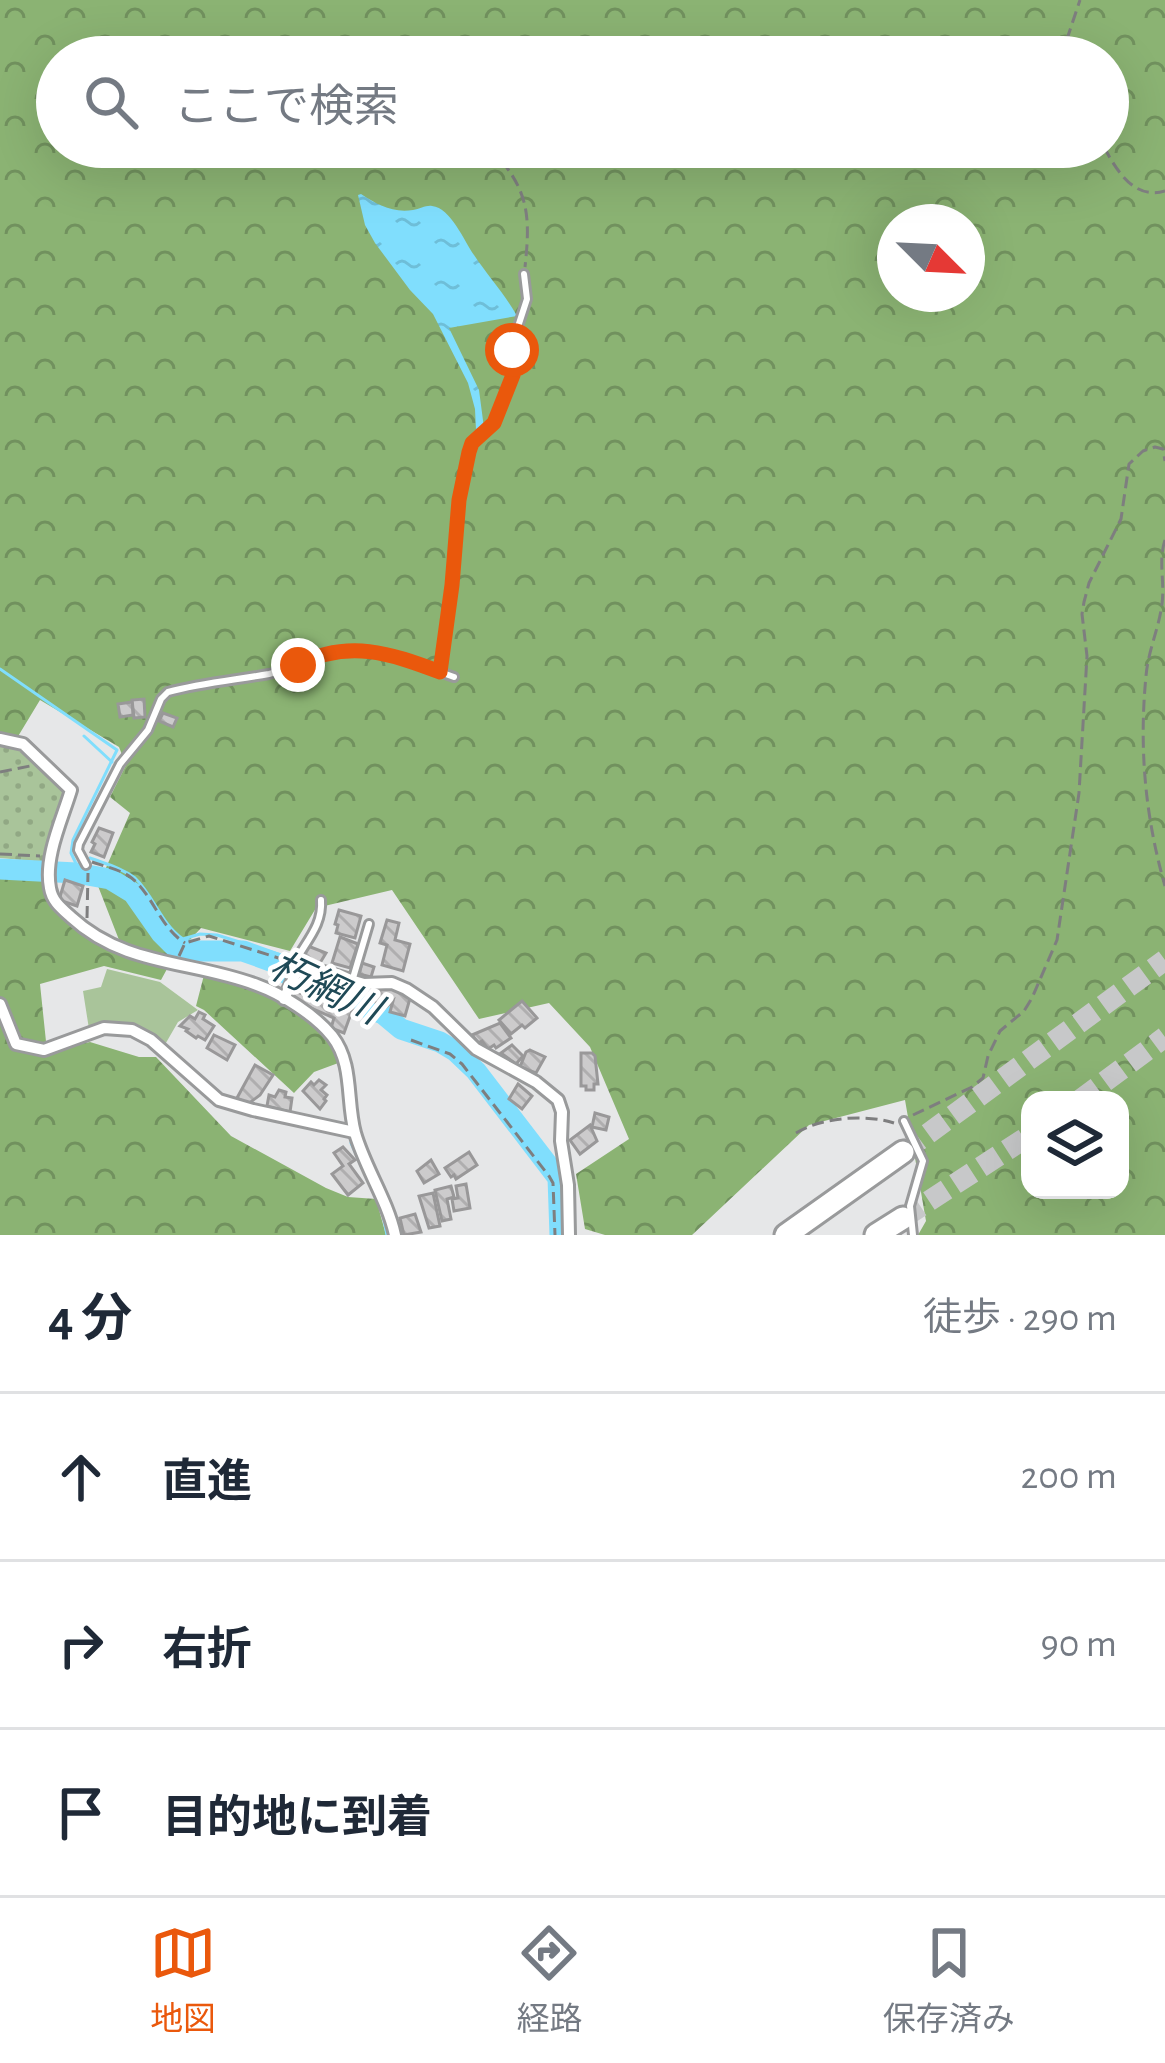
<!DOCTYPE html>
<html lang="ja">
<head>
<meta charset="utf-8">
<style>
  :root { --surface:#fff; --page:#f2f2f3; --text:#1f2937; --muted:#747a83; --line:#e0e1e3; --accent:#ea580c }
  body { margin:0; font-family:"Alegreya Sans","Noto Sans JP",sans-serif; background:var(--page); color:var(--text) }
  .controls { position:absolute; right:36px; bottom:36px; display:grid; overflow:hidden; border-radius:24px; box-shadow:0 12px 48px #0002 }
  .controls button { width:108px; height:108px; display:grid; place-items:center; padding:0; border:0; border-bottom:3px solid var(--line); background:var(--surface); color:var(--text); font:60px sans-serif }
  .compass { position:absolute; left:877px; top:204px; width:108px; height:108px; border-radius:50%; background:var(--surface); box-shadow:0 12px 48px #0002; rotate:114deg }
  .stop { position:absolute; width:36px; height:36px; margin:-27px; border:9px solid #ea580c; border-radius:50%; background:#fff }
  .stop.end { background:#ea580c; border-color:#fff; box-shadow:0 3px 12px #0008 }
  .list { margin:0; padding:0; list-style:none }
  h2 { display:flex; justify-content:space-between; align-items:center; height:156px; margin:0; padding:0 48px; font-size:51px }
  h2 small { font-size:39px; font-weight:400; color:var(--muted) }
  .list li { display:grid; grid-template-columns:78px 1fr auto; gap:36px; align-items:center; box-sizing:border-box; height:168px; padding:0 48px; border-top:3px solid var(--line) }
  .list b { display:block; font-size:45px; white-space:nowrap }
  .list em { font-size:39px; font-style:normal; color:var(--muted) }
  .icon { flex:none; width:66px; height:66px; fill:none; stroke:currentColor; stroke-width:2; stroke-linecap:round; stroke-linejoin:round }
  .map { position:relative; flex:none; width:1165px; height:1235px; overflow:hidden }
  .search { position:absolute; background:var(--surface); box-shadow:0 12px 48px #0002; left:36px; right:36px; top:36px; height:132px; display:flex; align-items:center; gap:30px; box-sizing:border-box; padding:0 42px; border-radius:66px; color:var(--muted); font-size:45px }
  .sheet { height:660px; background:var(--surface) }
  nav { display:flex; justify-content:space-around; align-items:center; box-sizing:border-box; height:168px; border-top:3px solid var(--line); background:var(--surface); font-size:33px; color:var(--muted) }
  nav a { display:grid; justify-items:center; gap:6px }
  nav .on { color:var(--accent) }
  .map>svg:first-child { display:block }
  .green { fill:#a9c49a }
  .forest { fill:url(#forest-crowns); fill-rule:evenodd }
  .park { fill:url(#park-dots) }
  .water { fill:url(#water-ripples) }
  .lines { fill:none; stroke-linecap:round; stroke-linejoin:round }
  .stream { stroke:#80defd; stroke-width:3 }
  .river { stroke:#80defd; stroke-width:21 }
  .building { fill:url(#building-back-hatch); stroke:#999899; stroke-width:3 }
  .highway-tunnel { stroke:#c7c8c9; stroke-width:21; stroke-dasharray:21 10; stroke-linecap:butt }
  .lane-casing { stroke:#999a9b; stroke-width:12 }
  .street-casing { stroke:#999a9b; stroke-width:16 }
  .highway-casing { stroke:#999a9b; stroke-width:27 }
  .path { stroke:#7e7e7f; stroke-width:3; stroke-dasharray:12 6; stroke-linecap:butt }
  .lane { stroke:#fff; stroke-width:6 }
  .street { stroke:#fff; stroke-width:10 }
  .highway { stroke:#fff; stroke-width:21 }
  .route { stroke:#ea580c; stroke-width:15 }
  .labels { text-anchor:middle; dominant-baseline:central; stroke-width:9; stroke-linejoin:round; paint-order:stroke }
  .water-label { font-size:39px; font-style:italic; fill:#1f4956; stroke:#fff }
</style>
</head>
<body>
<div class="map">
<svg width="1165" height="1235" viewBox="0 0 1165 1235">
  <defs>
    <pattern id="forest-crowns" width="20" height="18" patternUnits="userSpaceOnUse" patternTransform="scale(3)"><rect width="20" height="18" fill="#8bb373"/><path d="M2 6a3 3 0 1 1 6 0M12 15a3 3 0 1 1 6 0" fill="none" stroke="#71915e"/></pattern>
    <pattern id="park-dots" width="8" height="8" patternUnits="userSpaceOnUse" patternTransform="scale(3)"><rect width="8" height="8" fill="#a9c49a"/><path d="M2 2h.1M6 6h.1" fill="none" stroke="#91a884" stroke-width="1.8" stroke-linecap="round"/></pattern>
    <pattern id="water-ripples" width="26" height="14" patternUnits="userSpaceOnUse" patternTransform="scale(3)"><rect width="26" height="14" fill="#80defd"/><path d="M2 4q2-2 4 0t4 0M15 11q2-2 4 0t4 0" fill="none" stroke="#6ebed8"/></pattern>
    <pattern id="building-back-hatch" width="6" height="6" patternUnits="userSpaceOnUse" patternTransform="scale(3)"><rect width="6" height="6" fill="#cccbcc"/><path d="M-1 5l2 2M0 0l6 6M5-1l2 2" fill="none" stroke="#afaeaf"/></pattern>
  </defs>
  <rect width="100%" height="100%" fill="#e6e7e8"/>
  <!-- green -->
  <path class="green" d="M107 969 160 982 198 1010 178 1022 163 1048C137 1031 120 1017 89 1029L83 991 101 987Z"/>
  <!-- forest -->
  <g class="forest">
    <path d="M0 0H1165V1235H918L926 1221 905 1100 809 1125 692 1235H605L585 1229 576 1174 629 1139 590 1047 549 1003 479 1019 392 890 316 908 290 951 201 928 173 958 161 980 104 966 40 984 47 1051 90 1042 139 1057H156L231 1136 326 1188 348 1197 376 1199 386 1235H0V874L51 877 54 903 81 929 121 945 98 886 130 813 110 797 126 765 119 747 40 700 17 738 0 732ZM57 57H1108V147H57ZM895 222H967V294H895ZM1030 1100H1120V1190H1030Z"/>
    <path d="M204 975C263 992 312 1003 341 1062L314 1072 294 1093 204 1010 196 1006Z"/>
  </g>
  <!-- park -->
  <polygon class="park" points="0,736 19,747 64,791 62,813 46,862 0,858"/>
  <!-- water -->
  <path class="water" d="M361 194C378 205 392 213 413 210 420 209 426 205 432 206 451 208 464 241 474 255 488 276 504 293 517 316L449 328 479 390 484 428 476 430 475 409 468 383 433 314 410 290 375 243 365 225 358 195Z"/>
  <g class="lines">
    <!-- stream -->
    <g class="stream">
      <polyline points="0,669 117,750 73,840 71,853 81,874"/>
      <polyline points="84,736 112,762"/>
      <path d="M90 858C106 864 122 868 135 878 154 896 161 924 183 939L200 934 217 935 294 959"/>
      <polyline points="351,1143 358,1158"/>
      <polyline points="382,1210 387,1235"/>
    </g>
    <!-- river -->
    <polyline class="river" points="0,869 76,873 110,879 133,893 161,933 176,948 196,951 243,951 279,964 287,974 304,983 383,1014 401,1029 440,1042 455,1051 476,1071 558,1178 560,1235"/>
  </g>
  <!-- building -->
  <g class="building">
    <polygon points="144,699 145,717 134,718 132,700"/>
    <polygon points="132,702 133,715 120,717 118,704"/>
    <polygon points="163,713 177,718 173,727 159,721"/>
    <polygon points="99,828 113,833 104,857 91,852 95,844 92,842"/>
    <polygon points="65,880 83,886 77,906 59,900"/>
    <polygon points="339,910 361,916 355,938 336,933 338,925 335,924"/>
    <polygon points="387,920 399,923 395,940 410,944 403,971 382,965 387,945 380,943"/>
    <polygon points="340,937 358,944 350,968 332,963"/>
    <polygon points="308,946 326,953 320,963 303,957"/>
    <polygon points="362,963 374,967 371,977 359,974"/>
    <polygon points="379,985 411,995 405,1016 390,1012 393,1001 386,1007 370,1000 374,986"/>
    <polygon points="301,989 353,1008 344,1033 331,1028 334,1018 290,999 294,991 300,993"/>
    <polygon points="522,1001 537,1018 525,1028 522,1025 511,1034 499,1020"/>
    <polygon points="199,1012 205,1015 203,1019 214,1026 205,1040 198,1036 196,1038 186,1031 188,1029 180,1026 190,1016 195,1019"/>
    <polygon points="500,1023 511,1038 496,1048 494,1045 488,1049 482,1041 478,1043 472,1035"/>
    <polygon points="214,1035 235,1045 227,1060 207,1048"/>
    <polygon points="512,1045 523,1056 516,1064 501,1053"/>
    <polygon points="530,1050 545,1057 536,1073 520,1067 526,1052"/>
    <polygon points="581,1053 592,1053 595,1056 598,1084 594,1084 594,1090 586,1090 586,1086 581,1086"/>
    <polygon points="255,1065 273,1075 260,1095 248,1104 237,1098"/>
    <polygon points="319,1080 326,1085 321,1090 327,1095 324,1099 326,1101 320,1109 303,1091 311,1082 314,1085"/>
    <polygon points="518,1084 532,1096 522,1109 509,1099"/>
    <polygon points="279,1090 286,1092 285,1097 292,1098 290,1112 267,1106 269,1095 275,1097"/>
    <polygon points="595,1113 609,1117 606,1130 592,1127"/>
    <polygon points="590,1125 597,1141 580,1154 570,1140"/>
    <polygon points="343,1147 355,1160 349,1164 363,1183 348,1195 332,1174 343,1166 334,1153"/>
    <polygon points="469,1152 477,1165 456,1179 454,1175 451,1177 445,1168"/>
    <polygon points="431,1160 439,1174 424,1183 417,1171"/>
    <polygon points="466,1184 470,1208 454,1211 452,1199 458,1198 456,1186"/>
    <polygon points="451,1186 454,1197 447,1199 451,1219 442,1221 435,1190"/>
    <polygon points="433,1193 440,1226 429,1228 419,1196"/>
    <polygon points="415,1214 421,1232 404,1235 400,1218"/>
  </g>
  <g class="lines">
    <!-- highway-tunnel -->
    <g class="highway-tunnel">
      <polyline points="1080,1100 1165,1037"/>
      <polyline points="903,1152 1165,960"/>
      <polyline points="903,1218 1030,1135"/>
    </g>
    <!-- lane casing -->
    <g class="lane-casing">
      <g id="lane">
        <polyline points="440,672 454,677"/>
        <path d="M86 865 78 850 79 844 120 764 148 730 161 699 168 692C201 683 235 680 269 674 288 670 303 659 321 654 362 643 402 657 440 672L452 585 459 500 469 451 473 443 494 423 511 383 513 342 527 299 524 274"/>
        <path d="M294 964C305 942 323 926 321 900"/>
        <polyline points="353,978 369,924"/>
        <polyline points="904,1121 923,1161 910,1206 913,1235"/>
      </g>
    </g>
    <!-- street casing -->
    <g class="street-casing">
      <g id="street">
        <path d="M0 739 23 744 71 790C62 820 44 857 50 888 52 901 61 908 71 917 125 967 191 960 257 985 282 994 315 1015 332 1036 354 1064 346 1101 355 1133 365 1168 387 1199 395 1235"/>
        <polyline points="284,999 299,966 303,966 364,984 392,983 406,989 433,1007 476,1049 536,1082 558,1100 562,1112 561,1141 568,1185 569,1235"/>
        <polyline points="0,1004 16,1044 44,1050 104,1028 132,1030 151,1040 219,1100 253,1110 354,1132"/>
      </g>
    </g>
    <!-- highway casing -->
    <g class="highway-casing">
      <g id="highway">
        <polyline points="786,1235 903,1152"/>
        <polyline points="876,1235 903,1218"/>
      </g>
    </g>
    <!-- path -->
    <g class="path">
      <polyline points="382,54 384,57"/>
      <polyline points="1061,57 1080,0"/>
      <path d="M490 147C528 189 531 212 525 267"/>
      <path d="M1104 147C1117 171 1134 200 1165 191"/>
      <path d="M1165 540C1158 561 1165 582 1162 604 1159 628 1148 651 1146 676 1139 748 1145 816 1165 886"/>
      <polyline points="0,772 30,766"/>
      <polyline points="0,854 40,856"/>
      <path d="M92 862C104 866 118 869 129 876 153 893 159 927 185 943"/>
      <polyline points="87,918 88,873"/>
      <polyline points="179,956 185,943 209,936 288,961"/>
      <polyline points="411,1040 450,1054 462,1064 549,1176 553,1183 555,1235"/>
      <polyline points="913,1115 972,1087 983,1078 988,1056 1000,1031 1024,1011 1032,998 1057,940 1079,793 1087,656 1082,614 1084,602 1089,583 1121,519 1129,464 1143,451 1155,447 1163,449 1165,461"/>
      <path d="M796 1133C822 1117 866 1114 894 1123"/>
    </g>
    <!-- lane -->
    <use href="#lane" class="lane"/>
    <!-- street -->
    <use href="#street" class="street"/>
    <!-- highway -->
    <use href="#highway" class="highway"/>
  </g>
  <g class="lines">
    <!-- route -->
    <path class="route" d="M298 665C348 639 390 653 440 672L452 585 459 500 469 452 472 443 494 423 513 375 512 350"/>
  </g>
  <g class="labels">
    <!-- water labels -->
    <g class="water-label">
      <text transform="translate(325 989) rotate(25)">朽網川</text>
    </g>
  </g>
</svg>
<div class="controls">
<button><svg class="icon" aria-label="layers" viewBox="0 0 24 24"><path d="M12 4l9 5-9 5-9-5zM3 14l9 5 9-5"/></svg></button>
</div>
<svg class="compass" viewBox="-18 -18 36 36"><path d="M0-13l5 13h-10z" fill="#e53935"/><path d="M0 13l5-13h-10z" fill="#747a83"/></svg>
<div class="stop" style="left:512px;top:350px"></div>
<div class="stop end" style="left:298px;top:665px"></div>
<div class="search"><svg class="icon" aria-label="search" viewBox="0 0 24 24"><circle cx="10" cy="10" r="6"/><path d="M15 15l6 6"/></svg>ここで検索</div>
</div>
<section class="sheet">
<h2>4 分<small>徒歩 · 290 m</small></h2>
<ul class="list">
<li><svg class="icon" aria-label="ahead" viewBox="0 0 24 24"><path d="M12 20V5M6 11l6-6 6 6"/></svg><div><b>直進</b></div><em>200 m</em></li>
<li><svg class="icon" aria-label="right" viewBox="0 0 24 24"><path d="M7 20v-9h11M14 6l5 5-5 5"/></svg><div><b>右折</b></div><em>90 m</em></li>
<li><svg class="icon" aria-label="arrive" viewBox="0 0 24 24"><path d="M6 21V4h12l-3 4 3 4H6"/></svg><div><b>目的地に到着</b></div></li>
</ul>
</section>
<nav>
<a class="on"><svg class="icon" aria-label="map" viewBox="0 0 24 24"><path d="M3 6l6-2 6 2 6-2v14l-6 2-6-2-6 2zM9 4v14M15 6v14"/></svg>地図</a>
<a><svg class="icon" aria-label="directions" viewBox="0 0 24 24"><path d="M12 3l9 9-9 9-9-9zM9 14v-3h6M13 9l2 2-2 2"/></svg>経路</a>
<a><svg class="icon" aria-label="saved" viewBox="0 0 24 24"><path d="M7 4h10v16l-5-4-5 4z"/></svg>保存済み</a>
</nav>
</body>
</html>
